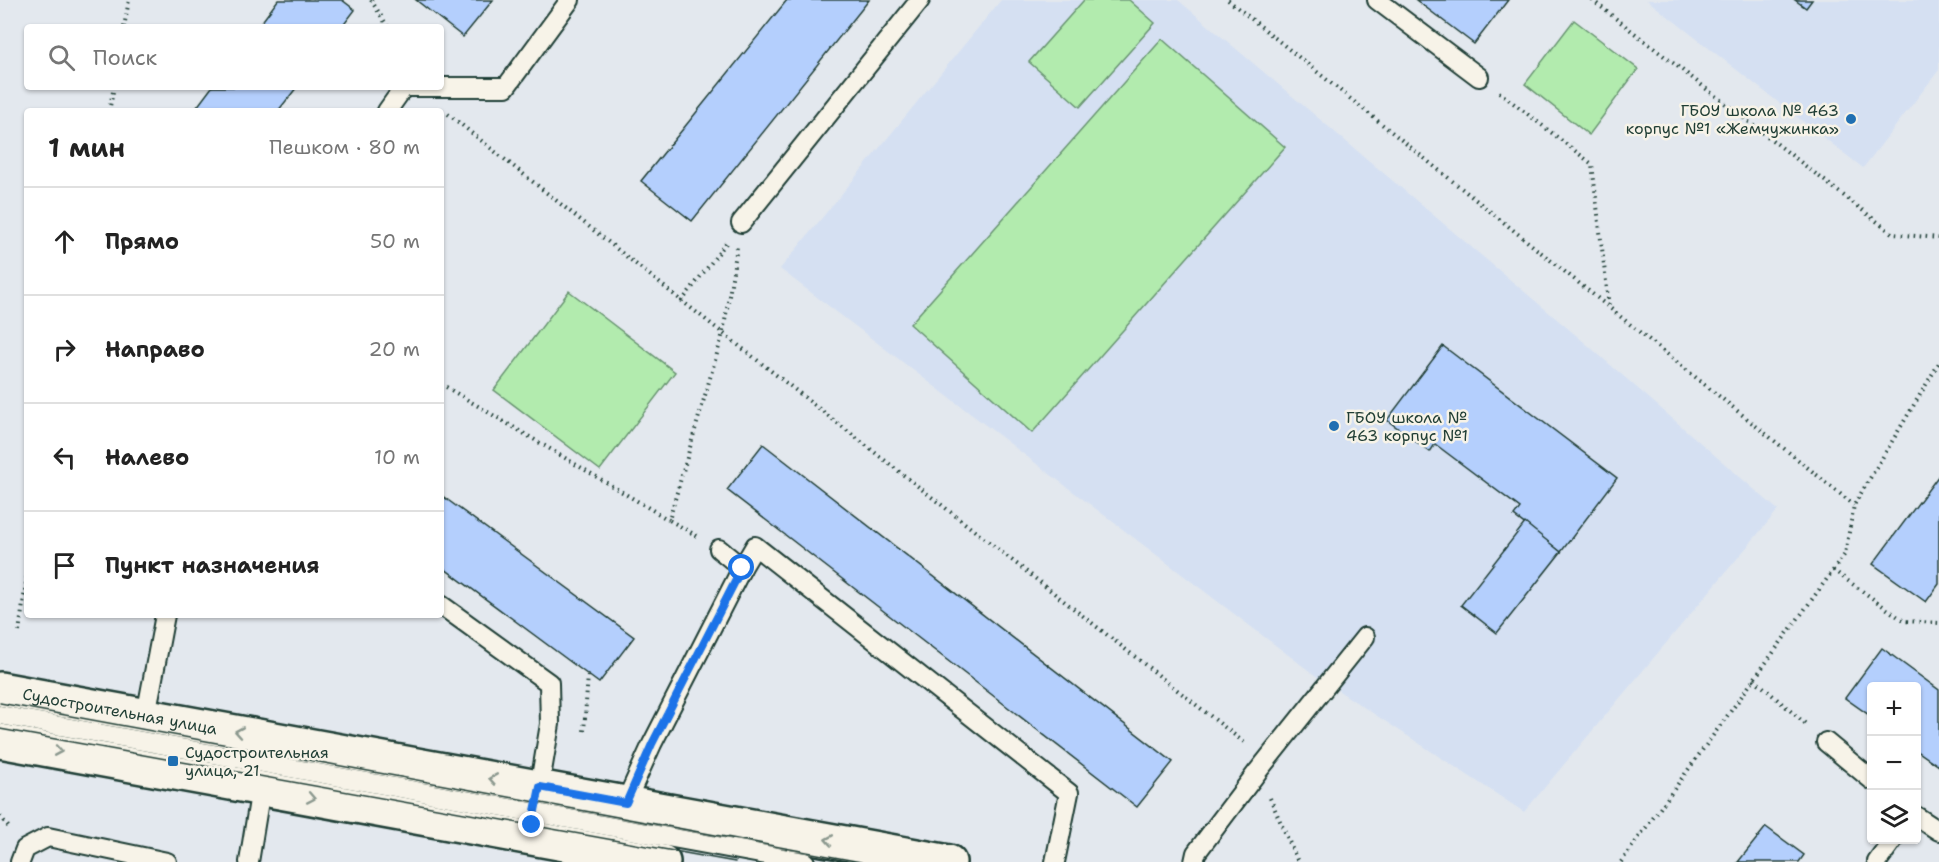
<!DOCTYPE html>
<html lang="ru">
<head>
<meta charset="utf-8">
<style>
  :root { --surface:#fff; --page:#f6f6f6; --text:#222; --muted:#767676; --line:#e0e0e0 }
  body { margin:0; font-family:"Shantell Sans",sans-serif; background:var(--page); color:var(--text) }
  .controls { position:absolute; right:18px; bottom:18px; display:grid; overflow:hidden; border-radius:6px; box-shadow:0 2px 4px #0004 }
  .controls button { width:54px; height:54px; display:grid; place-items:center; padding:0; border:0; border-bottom:2px solid var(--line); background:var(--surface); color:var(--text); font:30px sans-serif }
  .stop { position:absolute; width:18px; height:18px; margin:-14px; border:4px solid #1a73e8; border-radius:50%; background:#fff }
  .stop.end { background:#1a73e8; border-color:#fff; box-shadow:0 2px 6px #0008 }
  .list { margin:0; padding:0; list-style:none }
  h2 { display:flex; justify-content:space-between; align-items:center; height:78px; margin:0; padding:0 24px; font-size:26px }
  h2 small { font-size:20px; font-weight:400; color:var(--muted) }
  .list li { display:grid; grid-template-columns:39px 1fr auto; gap:18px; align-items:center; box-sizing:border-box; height:108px; padding:0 24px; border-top:2px solid var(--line) }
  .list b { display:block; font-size:22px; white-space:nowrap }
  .list em { font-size:20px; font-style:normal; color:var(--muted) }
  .icon { flex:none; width:33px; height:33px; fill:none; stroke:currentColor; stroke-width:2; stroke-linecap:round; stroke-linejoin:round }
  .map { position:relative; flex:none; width:1939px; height:862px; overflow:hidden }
  .search { position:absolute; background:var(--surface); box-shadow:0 2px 4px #0004; left:24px; top:24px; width:420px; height:66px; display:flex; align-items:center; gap:15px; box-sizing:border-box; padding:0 21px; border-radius:6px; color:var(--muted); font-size:22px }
  .panel { position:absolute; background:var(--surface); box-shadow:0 2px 4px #0004; left:24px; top:108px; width:420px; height:510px; border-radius:6px }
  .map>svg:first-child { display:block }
  .built { fill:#d5e0f2 }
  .green { fill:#b2ebae; stroke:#689471; stroke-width:1.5 }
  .building { fill:#b4cffd; stroke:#1f3d34; stroke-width:1.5 }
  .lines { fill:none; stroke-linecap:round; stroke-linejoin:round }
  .lane-casing { stroke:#1f3d34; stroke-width:22 }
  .secondary-casing { stroke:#1f3d34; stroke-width:38 }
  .path { stroke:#1f3d34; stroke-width:4; stroke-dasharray:1.5 4.5; stroke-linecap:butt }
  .lane { stroke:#f7f3e8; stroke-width:18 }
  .secondary { stroke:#f7f3e8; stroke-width:33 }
  .tram { stroke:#1f3d34; stroke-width:1.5 }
  .oneway { stroke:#8b988e }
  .route { stroke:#1a73e8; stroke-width:8 }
  .poi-dot { fill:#1f6fb2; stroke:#f7f3e8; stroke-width:2 }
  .labels { text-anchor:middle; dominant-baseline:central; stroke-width:5; stroke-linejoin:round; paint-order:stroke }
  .poi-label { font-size:16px; fill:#1f3d34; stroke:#f7f3e8; text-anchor:start }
  .street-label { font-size:16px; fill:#1f3d34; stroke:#f7f3e8 }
</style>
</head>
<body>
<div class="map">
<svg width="1939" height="862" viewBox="0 0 1939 862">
  <rect width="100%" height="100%" fill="#e3e8ee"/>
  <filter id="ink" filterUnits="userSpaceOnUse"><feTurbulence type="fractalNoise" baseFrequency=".0167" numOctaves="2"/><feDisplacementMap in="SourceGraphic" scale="12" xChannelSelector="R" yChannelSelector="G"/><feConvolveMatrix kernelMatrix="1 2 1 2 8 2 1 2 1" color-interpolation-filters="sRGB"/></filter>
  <g filter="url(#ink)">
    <!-- built -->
    <g class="built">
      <polygon points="1001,0 1178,0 1584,342 1778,510 1524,812 1316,676 780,269"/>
      <polygon points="1647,0 1939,0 1939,70 1863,168"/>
    </g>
    <!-- green -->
    <g class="green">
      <polygon points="1084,0 1129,0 1155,23 1080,107 1029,62"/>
      <polygon points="1574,20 1638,69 1589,135 1525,84"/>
      <polygon points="1162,39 1285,147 1032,433 910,324"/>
      <polygon points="569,291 675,372 600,470 494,390"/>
    </g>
    <!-- building -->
    <g class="building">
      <polygon points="278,0 342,0 355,10 342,27 258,27"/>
      <polygon points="416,0 493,0 463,37"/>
      <polygon points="787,0 869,0 692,221 641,181"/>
      <polygon points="1416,0 1508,0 1474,44"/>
      <polygon points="1795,0 1812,0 1806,8"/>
      <polygon points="212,87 297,87 278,111 194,111"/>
      <polygon points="1443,346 1617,478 1561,552 1514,516 1520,508 1435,444 1430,452 1387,420"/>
      <polygon points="763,444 1173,762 1137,807 727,490"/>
      <polygon points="1939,475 1939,584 1926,602 1873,564"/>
      <polygon points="441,495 634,637 599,683 441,566"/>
      <polygon points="1525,523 1561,552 1497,633 1461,605"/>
      <polygon points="1882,648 1939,690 1939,766 1916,750 1916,686 1872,686 1872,717 1845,698"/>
      <polygon points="1766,827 1804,855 1799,862 1738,862"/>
    </g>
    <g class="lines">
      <!-- lane casing -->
      <g class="lane-casing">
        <g id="lane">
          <polyline points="1377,0 1479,77"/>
          <polyline points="387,111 404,87 506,87 570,0"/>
          <polyline points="741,223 920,0"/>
          <polyline points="719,549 742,568 755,546 1069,793 1055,862"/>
          <polyline points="441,605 549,683 550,724 538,795"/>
          <polyline points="0,715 805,862"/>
          <polyline points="146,715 165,615"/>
          <polyline points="1826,742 1872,780"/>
          <polyline points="623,808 652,744 742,568"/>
          <polyline points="1916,816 1939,831"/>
          <polyline points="20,862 25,849 48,837 167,862"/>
          <polyline points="249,862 261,788"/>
          <polyline points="1194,862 1196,853 1258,771 1365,637"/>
          <polyline points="1877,862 1893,840"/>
        </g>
      </g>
      <!-- secondary casing -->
      <g class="secondary-casing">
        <g id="secondary">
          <path id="s1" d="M0 689 949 862"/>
          <polyline points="0,741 663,862"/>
        </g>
      </g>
      <!-- path -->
      <g class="path">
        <polyline points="371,0 388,27"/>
        <polyline points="1228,0 1854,505"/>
        <polyline points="1592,0 1893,234 1939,238"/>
        <polyline points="124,27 129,0"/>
        <polyline points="1499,92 1592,164 1609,307"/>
        <polyline points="109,111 114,87"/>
        <polyline points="448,114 682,301"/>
        <polyline points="726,243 682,301 1246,744"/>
        <polyline points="441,384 669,520"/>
        <polyline points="697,536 669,520 723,333 737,247"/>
        <polyline points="1833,570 1904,621 1939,623"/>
        <polyline points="19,632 27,576"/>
        <polyline points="1754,679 1808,726"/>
        <polyline points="584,731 588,675"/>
        <polyline points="1270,798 1298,862"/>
        <polyline points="0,816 10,829"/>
        <polyline points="1621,862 1845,554 1854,505 1939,363"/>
      </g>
      <!-- lane -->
      <use href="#lane" class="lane"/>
      <!-- secondary -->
      <use href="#secondary" class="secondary"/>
      <!-- tram -->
      <g class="tram">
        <polyline points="0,703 861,862"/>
        <polyline points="0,729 735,862"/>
      </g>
    </g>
    <!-- one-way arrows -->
    <defs><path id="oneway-chevron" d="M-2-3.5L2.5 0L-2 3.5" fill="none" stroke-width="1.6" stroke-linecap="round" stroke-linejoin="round" transform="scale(1.5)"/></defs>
    <g class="oneway">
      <use href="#oneway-chevron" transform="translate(239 732) rotate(-170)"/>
      <use href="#oneway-chevron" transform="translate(58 751) rotate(10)"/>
      <use href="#oneway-chevron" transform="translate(493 779) rotate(-170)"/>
      <use href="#oneway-chevron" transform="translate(311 798) rotate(11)"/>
      <use href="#oneway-chevron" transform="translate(829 840) rotate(-170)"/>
    </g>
  </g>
  <g class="lines" filter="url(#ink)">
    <!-- route -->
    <polyline class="route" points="532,825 540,787 626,803 652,744 742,568"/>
  </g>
  <!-- markers -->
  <g class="poi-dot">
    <circle cx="1851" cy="119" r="6"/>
    <circle cx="1334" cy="426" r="6"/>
    <rect x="167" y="755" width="12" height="12" rx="3"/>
  </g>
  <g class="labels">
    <!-- poi labels -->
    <g class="poi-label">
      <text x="1839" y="110" text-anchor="end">ГБОУ школа № 463<tspan x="1839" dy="18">корпус №1 «Жемчужинка»</tspan></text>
      <text x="1346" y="417">ГБОУ школа №<tspan x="1346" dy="18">463 корпус №1</tspan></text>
      <text x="185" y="752">Судостроительная<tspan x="185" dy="18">улица, 21</tspan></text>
    </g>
    <!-- street labels -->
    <g class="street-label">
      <text stroke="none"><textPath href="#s1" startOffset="122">Судостроительная улица</textPath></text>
    </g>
  </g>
</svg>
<div class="controls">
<button>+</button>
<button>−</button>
<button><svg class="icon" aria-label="layers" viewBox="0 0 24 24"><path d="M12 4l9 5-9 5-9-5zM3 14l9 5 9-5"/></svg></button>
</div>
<div class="stop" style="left:742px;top:568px"></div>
<div class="stop end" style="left:532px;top:825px"></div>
<div class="search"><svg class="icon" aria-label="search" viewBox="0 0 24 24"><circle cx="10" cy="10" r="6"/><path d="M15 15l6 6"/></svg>Поиск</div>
<section class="panel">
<h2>1 мин<small>Пешком · 80 m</small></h2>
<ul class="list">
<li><svg class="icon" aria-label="ahead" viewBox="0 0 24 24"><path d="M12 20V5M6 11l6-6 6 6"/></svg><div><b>Прямо</b></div><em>50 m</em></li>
<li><svg class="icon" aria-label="right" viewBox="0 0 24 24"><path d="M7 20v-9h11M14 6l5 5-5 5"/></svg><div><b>Направо</b></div><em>20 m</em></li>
<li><svg class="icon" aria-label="left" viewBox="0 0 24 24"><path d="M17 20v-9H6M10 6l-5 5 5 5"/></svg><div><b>Налево</b></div><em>10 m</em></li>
<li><svg class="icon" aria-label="arrive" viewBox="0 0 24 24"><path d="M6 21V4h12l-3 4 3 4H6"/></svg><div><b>Пункт назначения</b></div></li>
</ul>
</section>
</div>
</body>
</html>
